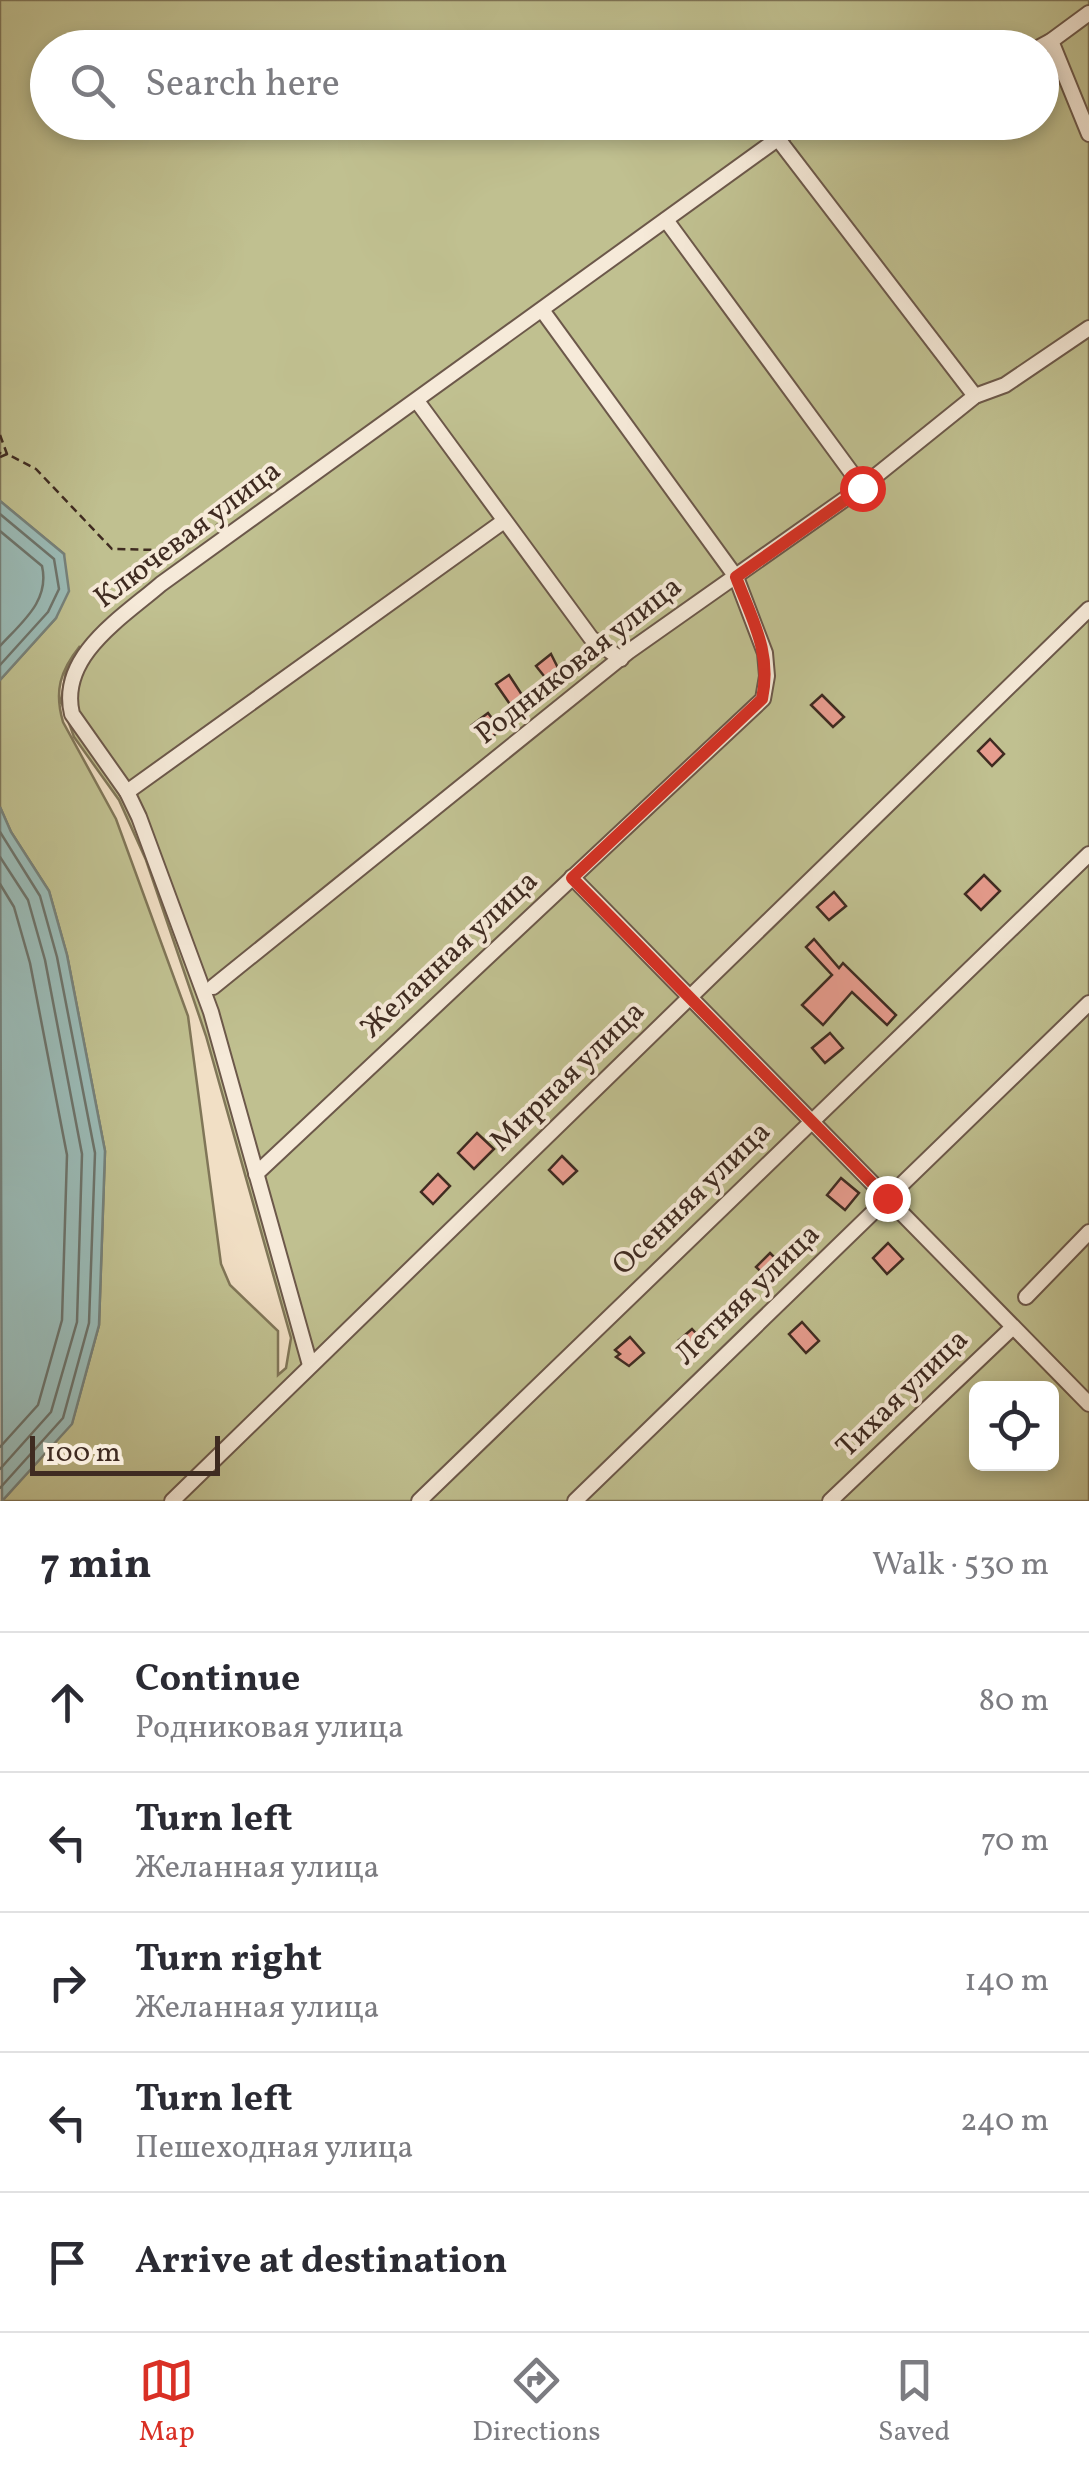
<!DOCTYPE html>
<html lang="en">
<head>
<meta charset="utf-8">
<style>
  :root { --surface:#fff; --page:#f2f2f3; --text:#2b2b33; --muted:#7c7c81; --line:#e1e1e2; --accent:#d93025 }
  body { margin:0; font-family:Vollkorn,serif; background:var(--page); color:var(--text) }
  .controls { position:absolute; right:30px; bottom:30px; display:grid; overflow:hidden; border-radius:15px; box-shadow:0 5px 15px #0003 }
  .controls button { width:90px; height:90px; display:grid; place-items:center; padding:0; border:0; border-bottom:2px solid var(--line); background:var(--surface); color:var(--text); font:50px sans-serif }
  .scale { position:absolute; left:30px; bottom:25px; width:190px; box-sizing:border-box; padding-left:10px; border:5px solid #3f2b21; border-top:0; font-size:28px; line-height:35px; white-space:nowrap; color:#3f2b21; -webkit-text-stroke:8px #f6ead9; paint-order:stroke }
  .stop { position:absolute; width:30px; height:30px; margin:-22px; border:8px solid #d93025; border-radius:50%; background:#fff }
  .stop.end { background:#d93025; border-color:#fff; box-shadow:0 2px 10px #0008 }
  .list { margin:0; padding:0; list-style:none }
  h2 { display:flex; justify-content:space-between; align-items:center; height:130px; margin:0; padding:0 40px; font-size:42px }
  h2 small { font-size:32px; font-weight:400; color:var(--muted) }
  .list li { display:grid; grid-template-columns:65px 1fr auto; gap:30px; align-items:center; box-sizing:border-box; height:140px; padding:0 40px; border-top:2px solid var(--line) }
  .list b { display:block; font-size:38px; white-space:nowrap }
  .list p { margin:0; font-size:32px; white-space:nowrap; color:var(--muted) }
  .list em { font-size:32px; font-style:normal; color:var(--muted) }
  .icon { flex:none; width:55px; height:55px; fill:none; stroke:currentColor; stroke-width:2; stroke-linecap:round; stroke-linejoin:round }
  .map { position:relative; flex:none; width:1089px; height:1501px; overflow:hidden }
  .search { position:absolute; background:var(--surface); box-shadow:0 5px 15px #0003; left:30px; right:30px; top:30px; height:110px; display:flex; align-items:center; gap:25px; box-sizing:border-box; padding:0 35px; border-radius:55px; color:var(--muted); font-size:38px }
  .sheet { height:830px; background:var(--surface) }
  nav { display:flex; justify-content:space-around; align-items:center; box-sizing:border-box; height:140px; border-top:2px solid var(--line); background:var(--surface); font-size:28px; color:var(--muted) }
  nav a { display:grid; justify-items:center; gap:5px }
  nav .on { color:var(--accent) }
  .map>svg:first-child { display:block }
  .green { fill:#c0c090; stroke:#807658; stroke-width:2.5; fill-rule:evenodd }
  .water { fill:#9bbcb8; stroke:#76827c; stroke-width:2.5 }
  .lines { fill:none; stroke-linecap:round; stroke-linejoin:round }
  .shore { stroke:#6d746c; stroke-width:2.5 }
  .building { fill:#e79c8e; stroke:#3f2b21; stroke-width:2.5 }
  .minor-casing { stroke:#6c584a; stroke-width:18 }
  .path { stroke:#3f2b21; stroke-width:2.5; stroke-dasharray:8 5; stroke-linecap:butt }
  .minor { stroke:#f6ead9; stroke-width:14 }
  .route { stroke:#d93025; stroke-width:12 }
  .labels { text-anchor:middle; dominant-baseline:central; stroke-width:8; stroke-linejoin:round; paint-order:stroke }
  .street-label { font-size:30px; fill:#3f2b21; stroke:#f6ead9 }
</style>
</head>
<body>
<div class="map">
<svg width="1089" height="1501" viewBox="0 0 1089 1501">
  <rect width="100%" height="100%" fill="#f1dfc5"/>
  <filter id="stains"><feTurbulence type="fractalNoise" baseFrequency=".002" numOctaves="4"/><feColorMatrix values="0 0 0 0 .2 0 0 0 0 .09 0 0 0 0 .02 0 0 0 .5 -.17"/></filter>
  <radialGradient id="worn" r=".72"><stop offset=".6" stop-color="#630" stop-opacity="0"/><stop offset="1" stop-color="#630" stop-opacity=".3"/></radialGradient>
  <!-- green -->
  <path class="green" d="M0 0H1089V1501H2L72 1423 99 1325 105 1151 67 955 49 891 11 832 0 807V680L56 618 64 554 0 501ZM48 48H1042V122H48ZM80 646 66 672 61 701 74 737 119 800 146 860 206 1036 291 1338 286 1368 278 1375V1331L230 1285 221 1264 188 1016 116 819 63 722C54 691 60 671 80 646ZM976 1388H1052V1464H976Z"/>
  <!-- water -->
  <g class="water">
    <polygon points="0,501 64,554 69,591 56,618 0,680"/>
    <polygon points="0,807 11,832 49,891 67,955 105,1151 99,1325 72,1424 2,1501"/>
  </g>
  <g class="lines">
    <!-- shore -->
    <g class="shore">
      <polyline points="0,514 54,559 59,589 48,612 0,665"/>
      <path d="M0 531 42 566C50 601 22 622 0 646"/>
      <polyline points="0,832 40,896 57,957 95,1153 89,1323 63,1418 0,1488"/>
      <polyline points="0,857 28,900 45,960 82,1154 77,1322 51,1412 0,1469"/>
      <polyline points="0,884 14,907 30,963 67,1155 62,1320 38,1405 0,1447"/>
    </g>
  </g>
  <!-- building -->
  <g class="building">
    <polygon points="551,654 560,672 548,681 536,666"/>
    <polygon points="509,675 526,701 514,710 496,684"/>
    <polygon points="822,695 844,717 833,727 811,705"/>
    <polygon points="488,713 501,730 485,742 472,725"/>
    <polygon points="990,739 1004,754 992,766 978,751"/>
    <polygon points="984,875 1000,891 981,910 965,894"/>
    <polygon points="834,892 846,906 829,920 817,907"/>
    <polygon points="814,939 839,968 843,963 896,1015 887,1025 852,992 823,1025 802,1005 832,975 806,947"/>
    <polygon points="830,1033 843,1048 825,1063 812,1048"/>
    <polygon points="477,1133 494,1149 474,1169 458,1153"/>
    <polygon points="562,1156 577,1171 563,1184 549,1170"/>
    <polygon points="438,1174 450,1186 433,1204 421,1192"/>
    <polygon points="841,1178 859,1193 845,1210 827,1195"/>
    <polygon points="888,1243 903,1259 887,1274 873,1258"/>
    <polygon points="770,1253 786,1269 772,1282 756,1267"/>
    <polygon points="802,1322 819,1341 806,1353 789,1334"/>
    <polygon points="692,1329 706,1344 694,1356 679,1340"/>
    <polygon points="630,1337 644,1353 629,1366 616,1357 620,1354 615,1350"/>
  </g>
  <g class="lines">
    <!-- minor casing -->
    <g class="minor-casing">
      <g id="minor">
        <polyline points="1051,41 1089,134"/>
        <polyline points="1038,48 1051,41 1089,13"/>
        <polyline points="778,139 975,396"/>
        <polyline points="666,220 862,487"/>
        <polyline points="417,401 591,638 621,659"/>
        <polyline points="127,792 504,521"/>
        <polyline points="572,877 1089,1404"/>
        <polyline points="213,987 628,652 862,487 975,396 1005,385 1089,328"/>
        <polyline points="256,1174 763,699 767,676 765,653 736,577 542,310"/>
        <polyline points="1026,1297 1089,1232"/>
        <path d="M310 1365 211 1012 139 817 127 792 72 714C58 656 123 617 161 584L801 122"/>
        <polyline points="172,1501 1089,609"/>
        <polyline points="419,1501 1089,854"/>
        <polyline points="575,1501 1089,1003"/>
        <polyline points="830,1501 1013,1327"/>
      </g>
    </g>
    <!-- path -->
    <g class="path">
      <polyline points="0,435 7,454 0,453"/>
      <polyline points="0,457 7,454 36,469 112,549 162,550 219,524"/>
    </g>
    <!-- minor -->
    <use href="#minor" class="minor"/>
  </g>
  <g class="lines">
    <!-- route -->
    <path class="route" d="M862 488 736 577C752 620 772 652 762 699L572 878 887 1198"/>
  </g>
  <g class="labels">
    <!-- street labels -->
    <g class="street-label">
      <text transform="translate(188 535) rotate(-37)">Ключевая улица</text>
      <text transform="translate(579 661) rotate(-38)">Родниковая улица</text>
      <text transform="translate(450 955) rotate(-43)">Желанная улица</text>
      <text transform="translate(568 1077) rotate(-44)">Мирная улица</text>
      <text transform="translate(692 1199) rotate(-44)">Осенняя улица</text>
      <text transform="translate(748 1295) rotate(-44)">Летняя улица</text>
      <text transform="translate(903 1394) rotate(-44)">Тихая улица</text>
    </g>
  </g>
  <rect width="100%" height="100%" filter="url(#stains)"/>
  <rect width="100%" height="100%" fill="url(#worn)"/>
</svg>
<div class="controls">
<button><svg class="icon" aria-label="locate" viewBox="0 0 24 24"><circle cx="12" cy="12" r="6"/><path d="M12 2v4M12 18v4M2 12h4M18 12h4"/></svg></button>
</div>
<div class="scale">100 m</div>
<div class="stop" style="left:862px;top:488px"></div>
<div class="stop end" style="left:887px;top:1198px"></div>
<div class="search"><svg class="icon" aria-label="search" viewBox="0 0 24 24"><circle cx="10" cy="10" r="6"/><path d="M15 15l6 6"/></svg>Search here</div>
</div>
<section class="sheet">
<h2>7 min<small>Walk · 530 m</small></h2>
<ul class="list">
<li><svg class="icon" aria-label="ahead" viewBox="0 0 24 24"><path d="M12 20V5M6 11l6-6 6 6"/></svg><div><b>Continue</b><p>Родниковая улица</p></div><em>80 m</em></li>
<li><svg class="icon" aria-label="left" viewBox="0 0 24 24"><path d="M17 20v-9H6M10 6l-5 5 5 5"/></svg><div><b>Turn left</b><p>Желанная улица</p></div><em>70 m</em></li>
<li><svg class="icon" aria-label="right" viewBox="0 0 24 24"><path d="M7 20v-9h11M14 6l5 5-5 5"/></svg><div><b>Turn right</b><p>Желанная улица</p></div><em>140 m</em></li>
<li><svg class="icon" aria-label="left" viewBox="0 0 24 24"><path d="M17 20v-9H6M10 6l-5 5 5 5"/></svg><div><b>Turn left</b><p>Пешеходная улица</p></div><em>240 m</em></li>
<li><svg class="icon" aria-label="arrive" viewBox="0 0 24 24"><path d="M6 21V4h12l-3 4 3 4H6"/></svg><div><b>Arrive at destination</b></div></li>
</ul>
</section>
<nav>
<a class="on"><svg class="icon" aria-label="map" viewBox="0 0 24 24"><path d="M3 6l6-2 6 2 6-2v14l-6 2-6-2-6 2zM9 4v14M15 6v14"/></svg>Map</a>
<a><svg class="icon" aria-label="directions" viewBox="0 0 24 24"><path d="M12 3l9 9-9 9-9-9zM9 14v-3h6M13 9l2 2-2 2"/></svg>Directions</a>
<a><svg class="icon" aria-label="saved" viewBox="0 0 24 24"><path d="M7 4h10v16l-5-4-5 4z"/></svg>Saved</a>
</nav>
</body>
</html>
